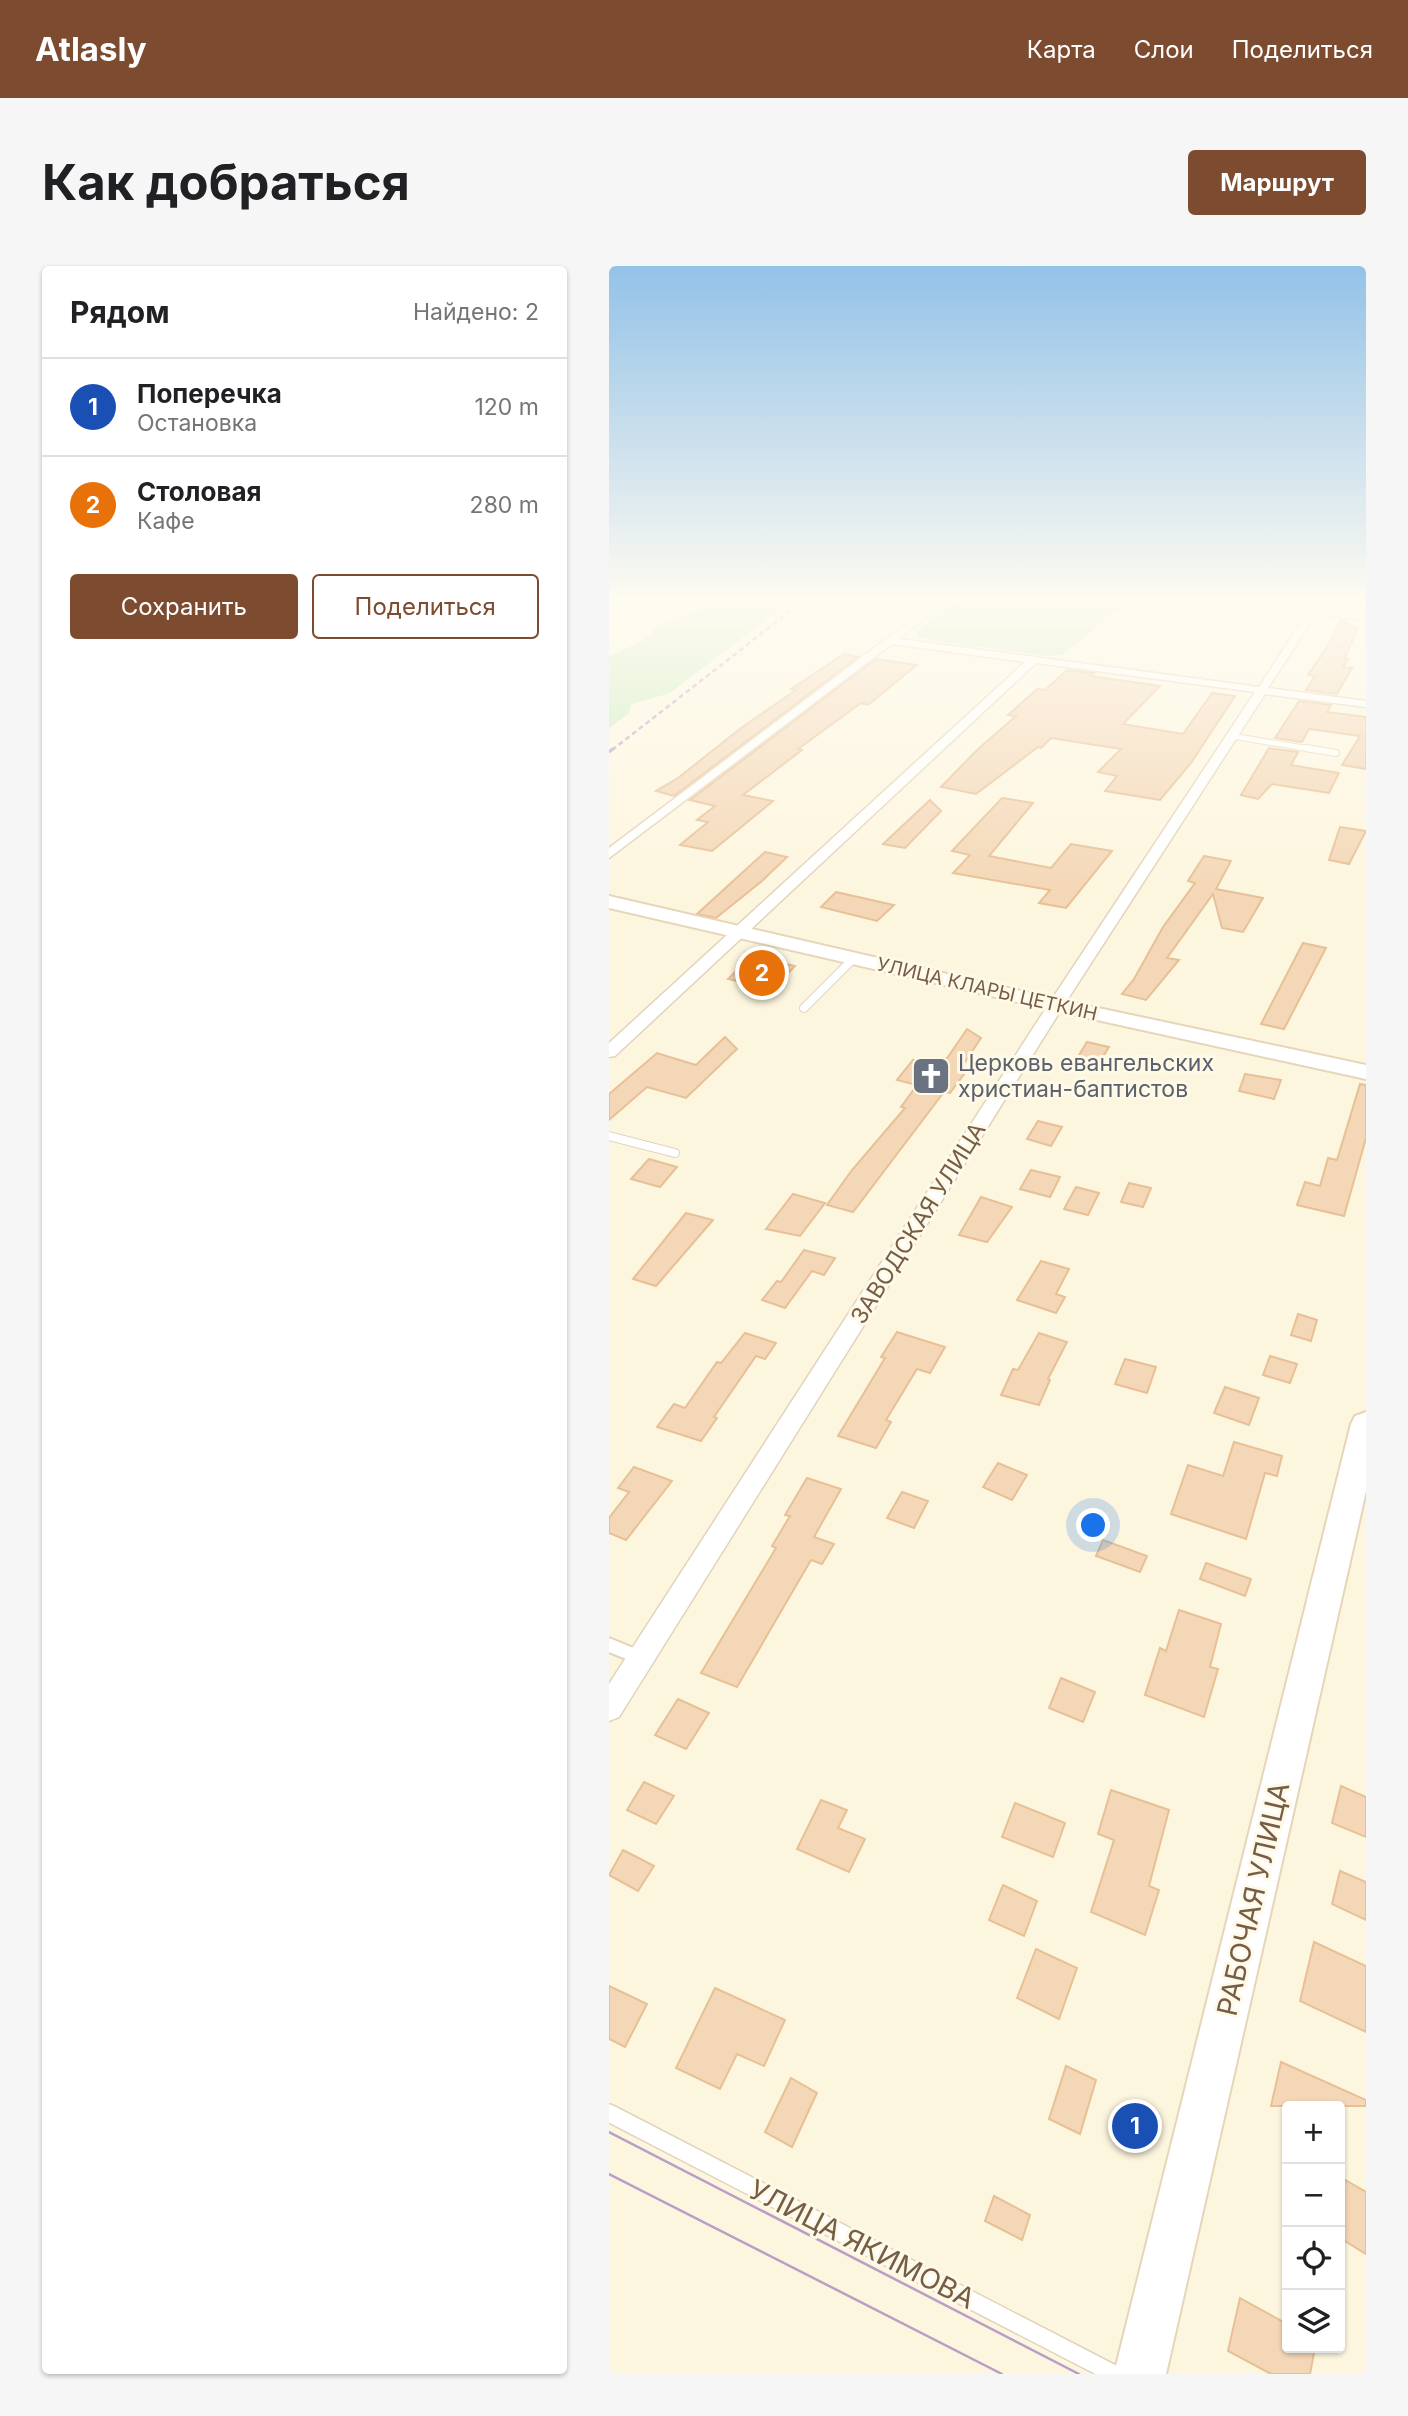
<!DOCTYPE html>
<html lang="ru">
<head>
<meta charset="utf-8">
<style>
  :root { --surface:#fff; --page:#f6f6f6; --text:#202124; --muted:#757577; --line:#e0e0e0; --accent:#7d4b2f }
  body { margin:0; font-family:Inter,sans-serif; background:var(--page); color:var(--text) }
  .controls { position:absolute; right:21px; bottom:21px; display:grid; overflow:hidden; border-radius:7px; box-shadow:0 2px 5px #0004 }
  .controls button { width:63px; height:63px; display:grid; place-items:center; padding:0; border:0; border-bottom:2px solid var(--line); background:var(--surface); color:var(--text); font:35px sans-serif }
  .you { position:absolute; left:485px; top:1260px; width:24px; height:24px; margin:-18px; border:5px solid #fff; border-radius:50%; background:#1a73e8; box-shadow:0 0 0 10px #1a73e833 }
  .badge { display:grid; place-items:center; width:46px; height:46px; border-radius:50%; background:var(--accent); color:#fff; font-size:23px; font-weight:700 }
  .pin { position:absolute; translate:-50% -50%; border:4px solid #fff; box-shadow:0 2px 7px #0006 }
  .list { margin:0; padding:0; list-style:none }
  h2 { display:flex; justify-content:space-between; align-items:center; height:91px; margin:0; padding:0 28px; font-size:30px }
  h2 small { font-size:23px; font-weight:400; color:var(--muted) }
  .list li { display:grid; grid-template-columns:46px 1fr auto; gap:21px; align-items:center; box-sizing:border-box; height:98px; padding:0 28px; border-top:2px solid var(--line) }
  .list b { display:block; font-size:26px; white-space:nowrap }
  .list p { margin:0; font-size:23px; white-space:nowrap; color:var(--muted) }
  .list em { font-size:23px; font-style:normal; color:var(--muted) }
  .actions { display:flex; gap:14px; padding:21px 28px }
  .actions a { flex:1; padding:16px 0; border:2px solid var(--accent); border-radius:7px; text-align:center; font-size:24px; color:var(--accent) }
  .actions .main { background:var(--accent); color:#fff }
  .icon { flex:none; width:38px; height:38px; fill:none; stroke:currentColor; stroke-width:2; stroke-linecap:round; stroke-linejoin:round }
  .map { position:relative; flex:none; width:757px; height:2108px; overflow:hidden; border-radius:7px }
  header { display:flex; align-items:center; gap:42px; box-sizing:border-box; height:98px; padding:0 35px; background:var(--accent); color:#fff }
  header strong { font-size:33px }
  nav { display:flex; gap:38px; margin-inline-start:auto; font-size:24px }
  .intro { display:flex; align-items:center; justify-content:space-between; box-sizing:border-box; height:168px; padding:0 42px }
  h1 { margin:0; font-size:49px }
  .button { padding:18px 32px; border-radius:7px; background:var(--accent); color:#fff; font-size:24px; font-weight:700 }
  main { display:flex; gap:42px; padding:0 42px }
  aside { flex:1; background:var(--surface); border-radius:7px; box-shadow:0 2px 5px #0004 }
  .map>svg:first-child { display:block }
  .green { fill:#caebbe }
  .building { fill:#f4d7b6; stroke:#e7c095; stroke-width:2 }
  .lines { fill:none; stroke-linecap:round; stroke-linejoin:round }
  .lane-far4-casing { stroke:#e2d3bb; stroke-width:7 }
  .lane-far3-casing { stroke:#e2d3bb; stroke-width:8 }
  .lane-far2-casing { stroke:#e2d3bb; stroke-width:10 }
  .lane-far1-casing { stroke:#e2d3bb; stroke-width:17 }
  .lane-casing { stroke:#e2d3bb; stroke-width:20 }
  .street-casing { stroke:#e2d3bb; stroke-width:3 }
  .secondary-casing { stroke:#e7d5b9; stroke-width:4 }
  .lane-far4 { stroke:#fff; stroke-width:5 }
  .lane-far3 { stroke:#fff; stroke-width:6 }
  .lane-far2 { stroke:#fff; stroke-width:8 }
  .lane-far1 { stroke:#fff; stroke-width:13 }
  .lane { stroke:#fff; stroke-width:17 }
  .street { fill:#fff; fill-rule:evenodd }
  .secondary { fill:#fff; fill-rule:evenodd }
  .tram { stroke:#b99ec6; stroke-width:2.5 }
  .rail-far1 { stroke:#b99ec6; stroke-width:2.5; stroke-dasharray:5 3.5; stroke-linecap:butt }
  .rail { stroke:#b99ec6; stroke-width:3.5; stroke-dasharray:6 4.5; stroke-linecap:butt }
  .labels { text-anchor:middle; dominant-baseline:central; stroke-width:6; stroke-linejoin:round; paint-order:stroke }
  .far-street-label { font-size:19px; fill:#755d46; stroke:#fff9e7 }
  .worship-label { font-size:23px; fill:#5b616d; stroke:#fff9e7; text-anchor:start }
  .street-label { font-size:23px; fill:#755d46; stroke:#fff9e7 }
  .near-street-label { font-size:28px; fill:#755d46; stroke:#fff9e7 }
</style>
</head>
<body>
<header>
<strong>Atlasly</strong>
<nav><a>Карта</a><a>Слои</a><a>Поделиться</a></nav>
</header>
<div class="intro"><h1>Как добраться</h1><a class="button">Маршрут</a></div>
<main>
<aside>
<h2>Рядом<small>Найдено: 2</small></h2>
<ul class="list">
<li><span class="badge" style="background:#1a4fb4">1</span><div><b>Поперечка</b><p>Остановка</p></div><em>120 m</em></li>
<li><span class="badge" style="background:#e8710a">2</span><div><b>Столовая</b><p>Кафе</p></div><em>280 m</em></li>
</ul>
<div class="actions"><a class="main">Сохранить</a><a>Поделиться</a></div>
</aside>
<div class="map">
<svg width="757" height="2108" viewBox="0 0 757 2108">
  <rect width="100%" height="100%" fill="#fdf6df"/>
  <!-- green -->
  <g class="green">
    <path d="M105 333H184L61 427 23 438 19 448 0 462V390C14 383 42 375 47 359L96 342Z"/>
    <polygon points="349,333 514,333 517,337 453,389 439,390 321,374 308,370 310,364"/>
  </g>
  <!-- building -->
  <g class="building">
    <polygon points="732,354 749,363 735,393 739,393 734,401 743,402 728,428 697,424 706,410 699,409 719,380"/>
    <polygon points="235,388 249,391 65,530 47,525 69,512 132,462 187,424 182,423"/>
    <polygon points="267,393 308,399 259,439 252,437 189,483 193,484 134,529 164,535 103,585 71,579 99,556 88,554 106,540 81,534"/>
    <polygon points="458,404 485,407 482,410 551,420 514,458 574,468 603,427 626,430 582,497 551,534 496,525 508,510 489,506 512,483 442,472 432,482 429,481 367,528 332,521 368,484 407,450 399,449 428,423 436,424"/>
    <polygon points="690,435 722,439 718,446 757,451 757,503 733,499 751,470 700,463 693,476 666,472"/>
    <polygon points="660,482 689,486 682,499 730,507 720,527 663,518 649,533 632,529"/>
    <polygon points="393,532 424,537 380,590 442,602 462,578 503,585 457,642 430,637 441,624 344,607 361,589 343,585"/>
    <polygon points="321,534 332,545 296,582 274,578"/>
    <polygon points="731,561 757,565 740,598 720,594"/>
    <polygon points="156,586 178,591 153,615 107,652 88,648"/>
    <polygon points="595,590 622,595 607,623 654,632 634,666 613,662 604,628 558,692 570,694 537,734 513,728 525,713 554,661 586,617 579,615"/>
    <polygon points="227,626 285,639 268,655 212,641"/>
    <polygon points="694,677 717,682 675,763 652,758"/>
    <polygon points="143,690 186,700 163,723 119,713"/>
    <polygon points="358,763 372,772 350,805 356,807 341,827 335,826 244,946 218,939 243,904 296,842 292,841 308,819 288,814 304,794 332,801"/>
    <polygon points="116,771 128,783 77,832 38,821 0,854 0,828 48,787 87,799"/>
    <polygon points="478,776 500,781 487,802 465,797"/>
    <polygon points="636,808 672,814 665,833 630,825"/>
    <polygon points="751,818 757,819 757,872 735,950 688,939 696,916 711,920 719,892 728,894"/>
    <polygon points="429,855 453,861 442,880 418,873"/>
    <polygon points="40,893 68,901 51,921 22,913"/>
    <polygon points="422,904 451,911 441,931 411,923"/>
    <polygon points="520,917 542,922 534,941 512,936"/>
    <polygon points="467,921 490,927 479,949 455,943"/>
    <polygon points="184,928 216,937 191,970 157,963"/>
    <polygon points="372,931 403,941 378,976 350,969"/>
    <polygon points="77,947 104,954 47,1020 24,1013"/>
    <polygon points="195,984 226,992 215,1009 203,1005 176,1042 153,1034 168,1015 172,1016"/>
    <polygon points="432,995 460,1003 447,1028 456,1031 447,1047 408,1034"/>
    <polygon points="689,1048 708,1054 702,1075 682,1069"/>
    <polygon points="288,1066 336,1081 321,1107 308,1103 277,1154 282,1156 267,1182 229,1170 276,1092 272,1091"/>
    <polygon points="136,1067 167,1077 156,1093 147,1090 105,1151 108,1152 92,1175 48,1161 65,1138 76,1142 108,1096 112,1097"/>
    <polygon points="430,1067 458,1076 439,1113 441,1114 430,1139 392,1129 404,1103 409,1104"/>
    <polygon points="661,1090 688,1098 681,1117 654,1109"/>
    <polygon points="516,1093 547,1101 538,1127 506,1118"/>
    <polygon points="616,1121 650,1132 640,1159 605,1147"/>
    <polygon points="625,1176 673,1190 668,1210 656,1207 637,1273 562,1248 579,1199 614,1210"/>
    <polygon points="389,1197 418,1209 403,1234 374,1221"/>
    <polygon points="25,1201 63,1215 17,1274 0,1267 0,1252 20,1226 9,1222"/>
    <polygon points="198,1212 232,1223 205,1271 225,1278 213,1298 202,1294 128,1421 92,1407 167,1282 163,1280 181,1250 176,1249"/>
    <polygon points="293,1226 319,1235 305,1262 278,1252"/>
    <polygon points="494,1274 538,1290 531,1306 487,1290"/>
    <polygon points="597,1297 642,1313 636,1330 591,1313"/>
    <polygon points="570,1344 612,1358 601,1401 609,1403 595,1451 536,1429 551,1382 557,1385"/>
    <polygon points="452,1412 486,1426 474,1456 440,1442"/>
    <polygon points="69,1433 100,1447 77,1483 46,1469"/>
    <polygon points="35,1516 65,1530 47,1558 18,1544"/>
    <polygon points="732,1520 757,1531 757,1571 723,1557"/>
    <polygon points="502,1524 560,1544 540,1620 550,1624 536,1669 482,1646 505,1574 489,1568"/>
    <polygon points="212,1534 238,1544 229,1562 256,1573 240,1606 188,1583"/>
    <polygon points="406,1537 456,1557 444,1591 393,1571"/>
    <polygon points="14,1584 45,1600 29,1625 0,1609"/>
    <polygon points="731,1605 757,1616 757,1654 723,1638"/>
    <polygon points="394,1619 428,1635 415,1670 380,1654"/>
    <polygon points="705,1676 757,1700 757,1766 691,1735"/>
    <polygon points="427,1683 468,1702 450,1753 408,1732"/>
    <polygon points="0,1720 38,1738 16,1781 0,1773"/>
    <polygon points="106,1722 176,1754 155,1800 128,1788 111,1823 67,1802"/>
    <polygon points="672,1796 757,1834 757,1840 662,1840"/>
    <polygon points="457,1800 487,1814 471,1868 440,1853"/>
    <polygon points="182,1812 208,1827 183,1881 156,1866"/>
    <polygon points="731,1911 757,1926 757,1988 731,1972"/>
    <polygon points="385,1930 421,1949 413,1974 376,1955"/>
    <polygon points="631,2032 678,2058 678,2082 706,2082 701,2108 662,2108 619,2085"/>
  </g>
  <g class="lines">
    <!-- lane-far4 casing -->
    <g class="lane-far4-casing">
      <polyline id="lane-far4" points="623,470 707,484"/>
    </g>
    <!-- lane-far3 casing -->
    <g class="lane-far3-casing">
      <polyline id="lane-far3" points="697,482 727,487"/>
    </g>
    <!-- lane-far2 casing -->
    <g class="lane-far2-casing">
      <g id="lane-far2">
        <polyline points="195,742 245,692"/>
        <polyline points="0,870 66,887"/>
      </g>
    </g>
    <!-- lane-far1 casing -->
    <g class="lane-far1-casing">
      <polyline id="lane-far1" points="0,1379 32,1392"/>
    </g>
    <!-- lane casing -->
    <g class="lane-casing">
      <polyline id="lane" points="0,1847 505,2108"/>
    </g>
    <!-- street casing -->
    <g class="street-casing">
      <polygon id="street" points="330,333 341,333 290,373 650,421 698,347 606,333 634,333 702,341 707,333 717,333 710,342 757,348 757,354 707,348 659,422 757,435 757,441 656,428 455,739 10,1451 0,1455 0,1418 439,739 646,426 427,397 6,790 0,791 0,777 416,396 283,378 0,592 0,582"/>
    </g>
    <!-- secondary casing -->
    <g class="secondary-casing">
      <g id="secondary">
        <polygon points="0,630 447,733 757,799 757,813 447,745 0,642"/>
        <polygon points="757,1146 757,1225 557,2108 505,2108 742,1158 746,1150"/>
      </g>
    </g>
    <!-- lane-far4 -->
    <use href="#lane-far4" class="lane-far4"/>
    <!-- lane-far3 -->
    <use href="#lane-far3" class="lane-far3"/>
    <!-- lane-far2 -->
    <use href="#lane-far2" class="lane-far2"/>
    <!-- lane-far1 -->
    <use href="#lane-far1" class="lane-far1"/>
    <!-- lane -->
    <use href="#lane" class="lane"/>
    <!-- street -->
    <use href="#street" class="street"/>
    <!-- secondary -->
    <use href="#secondary" class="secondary"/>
    <!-- tram -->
    <g class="tram">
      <polyline points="0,1866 470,2108"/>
      <polyline points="0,1908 393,2108"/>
    </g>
    <!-- rail-far1 -->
    <polyline class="rail-far1" points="3,484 197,333"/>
    <!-- rail -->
    <polyline class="rail" points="0,486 5,482"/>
  </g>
  <!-- sky -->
  <linearGradient id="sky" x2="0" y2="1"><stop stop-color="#93c2e8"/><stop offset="0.53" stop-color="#fefbf1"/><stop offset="1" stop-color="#fefbf1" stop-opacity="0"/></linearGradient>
  <rect width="757" height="628" fill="url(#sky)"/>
  <!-- icons -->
  <defs>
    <g id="church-square" transform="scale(2.0125)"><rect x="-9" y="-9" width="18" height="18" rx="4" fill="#6b7280" stroke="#fff9e7"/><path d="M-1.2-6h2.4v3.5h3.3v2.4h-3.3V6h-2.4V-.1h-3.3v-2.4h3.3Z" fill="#fff"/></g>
  </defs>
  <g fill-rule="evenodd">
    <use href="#church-square" x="322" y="810"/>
  </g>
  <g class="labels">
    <!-- far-street labels -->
    <g class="far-street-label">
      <text transform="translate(378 723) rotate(13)">УЛИЦА КЛАРЫ ЦЕТКИН</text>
    </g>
    <!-- worship labels -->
    <g class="worship-label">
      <text x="349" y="797">Церковь евангельских<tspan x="349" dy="26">христиан-баптистов</tspan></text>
    </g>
    <!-- street labels -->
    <g class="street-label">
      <text transform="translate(309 957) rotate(-58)">ЗАВОДСКАЯ УЛИЦА</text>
    </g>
    <!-- near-street labels -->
    <g class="near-street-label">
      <text transform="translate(644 1633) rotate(-77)">РАБОЧАЯ УЛИЦА</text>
      <text transform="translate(253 1978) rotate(27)">УЛИЦА ЯКИМОВА</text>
    </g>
  </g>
</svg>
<div class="controls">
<button>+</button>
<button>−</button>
<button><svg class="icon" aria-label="locate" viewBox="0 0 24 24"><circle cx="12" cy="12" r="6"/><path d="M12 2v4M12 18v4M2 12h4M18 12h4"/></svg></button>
<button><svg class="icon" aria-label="layers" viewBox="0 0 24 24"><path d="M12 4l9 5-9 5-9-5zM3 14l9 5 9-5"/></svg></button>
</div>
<div class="you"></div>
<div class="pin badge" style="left:526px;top:1860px;background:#1a4fb4">1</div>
<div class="pin badge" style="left:153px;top:707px;background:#e8710a">2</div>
</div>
</main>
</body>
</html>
